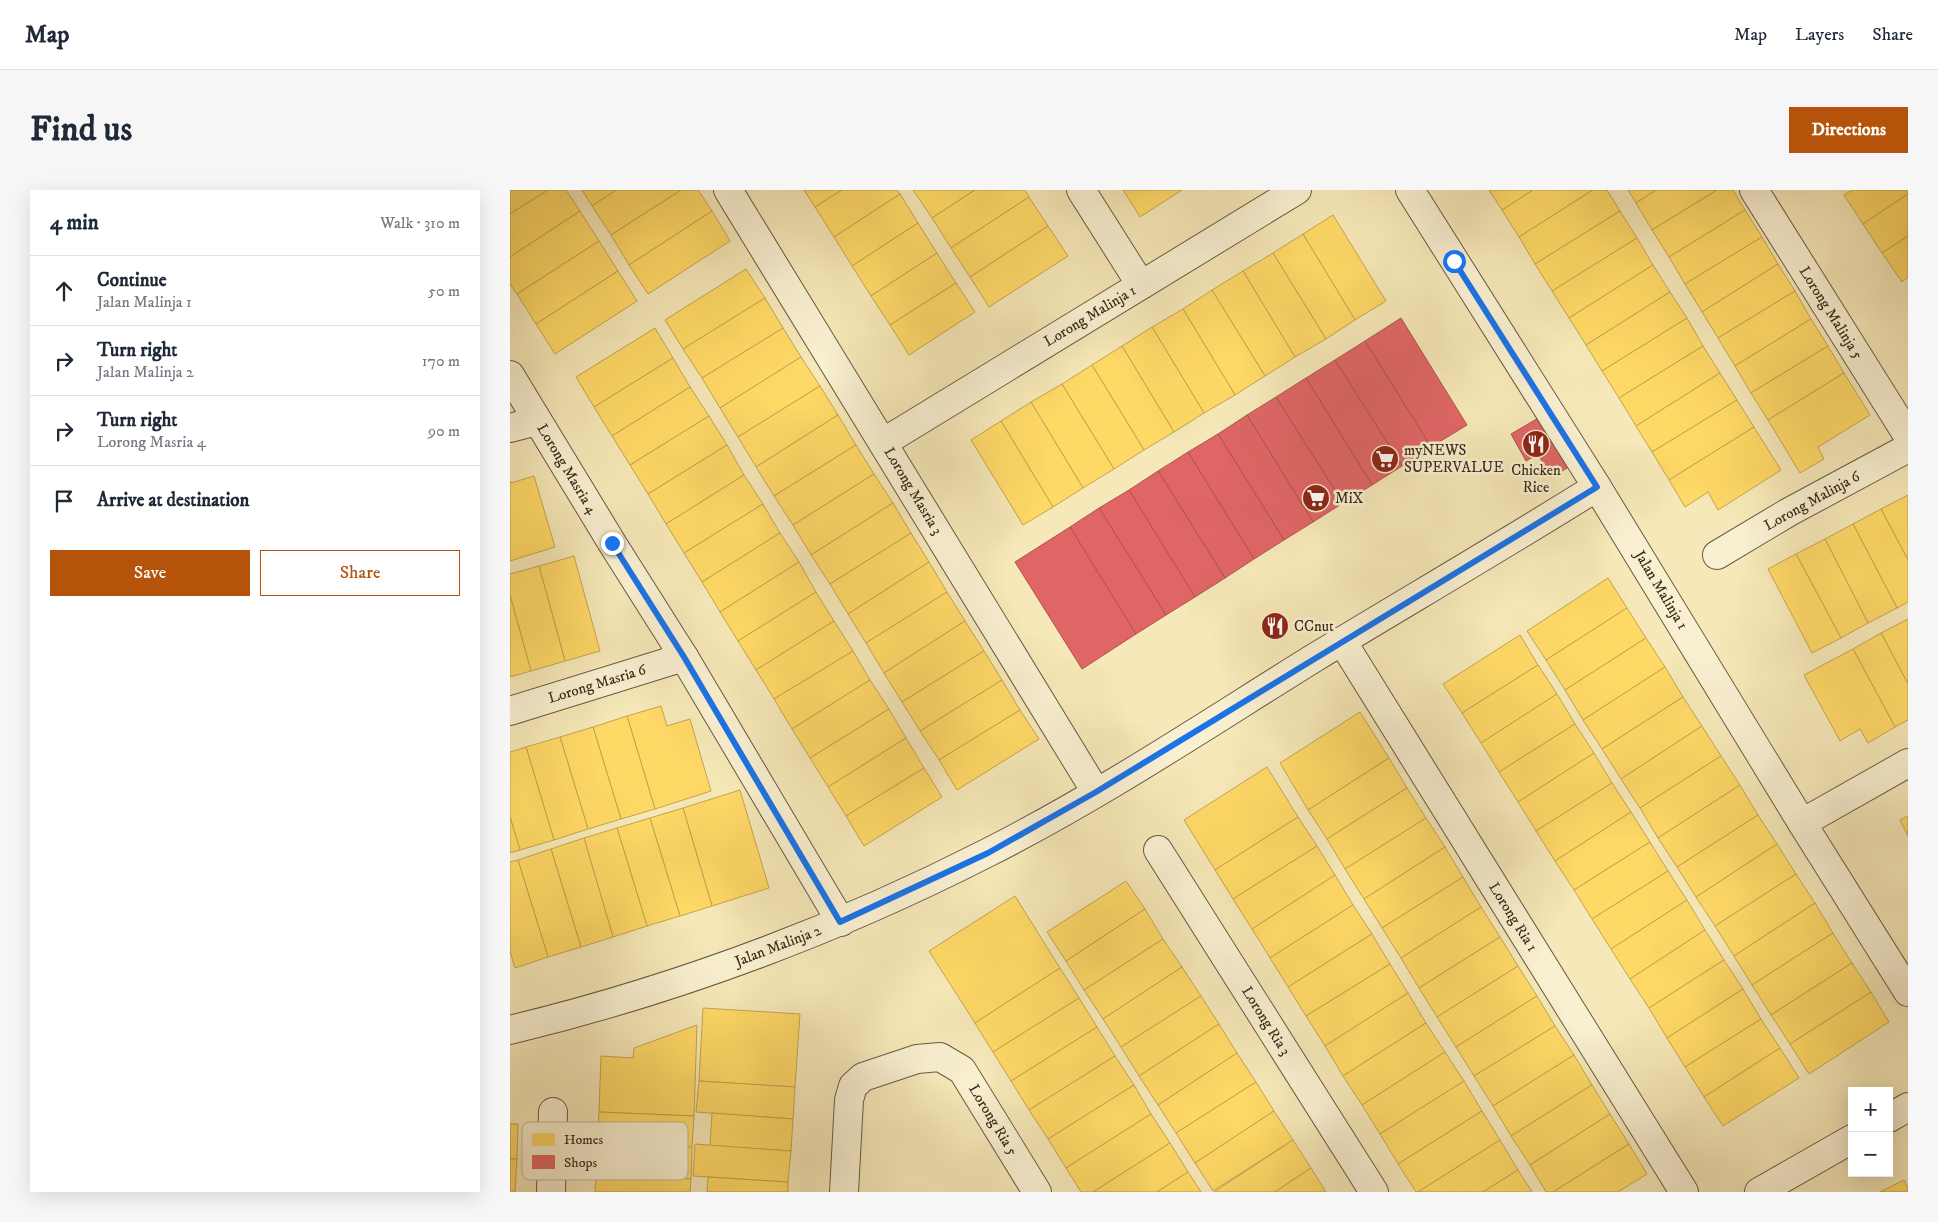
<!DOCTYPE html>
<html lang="en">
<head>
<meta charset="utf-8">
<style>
  :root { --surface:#fff; --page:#f6f6f7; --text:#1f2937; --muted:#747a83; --line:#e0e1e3; --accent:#b45309 }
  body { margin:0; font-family:"IM FELL DW Pica",serif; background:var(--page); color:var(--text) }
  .controls { position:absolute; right:15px; bottom:15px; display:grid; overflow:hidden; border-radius:0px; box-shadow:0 5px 20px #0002 }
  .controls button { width:45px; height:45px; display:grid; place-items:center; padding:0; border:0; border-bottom:1px solid var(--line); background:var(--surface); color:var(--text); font:25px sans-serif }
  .stop { position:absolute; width:15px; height:15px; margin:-11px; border:4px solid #1a73e8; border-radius:50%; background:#fff }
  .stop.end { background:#1a73e8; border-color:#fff; box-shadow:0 1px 5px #0008 }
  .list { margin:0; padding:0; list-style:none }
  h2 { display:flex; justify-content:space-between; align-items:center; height:65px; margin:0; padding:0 20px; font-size:21px }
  h2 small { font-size:16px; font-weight:400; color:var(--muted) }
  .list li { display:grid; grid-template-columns:32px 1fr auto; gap:15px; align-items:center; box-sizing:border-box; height:70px; padding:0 20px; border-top:1px solid var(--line) }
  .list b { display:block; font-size:19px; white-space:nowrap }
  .list p { margin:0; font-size:16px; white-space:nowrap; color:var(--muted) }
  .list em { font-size:16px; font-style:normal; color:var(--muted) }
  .actions { display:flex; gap:10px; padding:15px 20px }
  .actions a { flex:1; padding:11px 0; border:1px solid var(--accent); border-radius:0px; text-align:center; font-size:18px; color:var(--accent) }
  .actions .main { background:var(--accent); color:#fff }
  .icon { flex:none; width:28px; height:28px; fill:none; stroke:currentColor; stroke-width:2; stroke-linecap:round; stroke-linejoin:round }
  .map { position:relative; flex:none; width:1398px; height:1002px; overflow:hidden; border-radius:0px }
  header { display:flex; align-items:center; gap:30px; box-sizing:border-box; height:70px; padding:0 25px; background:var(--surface); border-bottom:1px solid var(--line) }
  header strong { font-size:24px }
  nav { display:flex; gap:28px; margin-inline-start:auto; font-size:18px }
  .intro { display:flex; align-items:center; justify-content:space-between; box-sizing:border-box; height:120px; padding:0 30px }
  h1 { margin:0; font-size:35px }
  .button { padding:12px 22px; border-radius:0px; background:var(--accent); color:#fff; font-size:18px; font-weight:700 }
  main { display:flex; gap:30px; padding:0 30px }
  aside { flex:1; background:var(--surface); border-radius:0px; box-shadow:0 5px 20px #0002 }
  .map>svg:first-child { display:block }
  .homes { fill:#ffd966; stroke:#c4a44f }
  .shops { fill:#e06666; stroke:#ae544f }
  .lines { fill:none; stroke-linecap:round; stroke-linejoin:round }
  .minor-casing { stroke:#685a41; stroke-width:30 }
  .minor { stroke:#f9f0d1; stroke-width:28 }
  .route { stroke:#1a73e8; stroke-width:6 }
  .labels { text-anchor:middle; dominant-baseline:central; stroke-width:5; stroke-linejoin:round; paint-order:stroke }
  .street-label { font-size:15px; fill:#392a19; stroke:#f9f0d1 }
  .poi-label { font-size:15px; fill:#392a19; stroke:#f9f0d1; text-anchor:start }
  .key { fill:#f9f0d1; stroke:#bfb59a; stroke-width:1 }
  .key-label { font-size:14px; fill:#392a19 }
</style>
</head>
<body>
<header>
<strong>Map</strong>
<nav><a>Map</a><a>Layers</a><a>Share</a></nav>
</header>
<div class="intro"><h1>Find us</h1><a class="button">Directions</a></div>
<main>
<aside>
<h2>4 min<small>Walk · 310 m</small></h2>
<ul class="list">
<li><svg class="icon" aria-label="ahead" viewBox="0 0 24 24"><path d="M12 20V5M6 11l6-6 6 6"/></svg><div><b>Continue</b><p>Jalan Malinja 1</p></div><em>50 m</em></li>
<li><svg class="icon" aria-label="right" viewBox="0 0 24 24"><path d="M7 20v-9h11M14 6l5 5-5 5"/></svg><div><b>Turn right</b><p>Jalan Malinja 2</p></div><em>170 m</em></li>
<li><svg class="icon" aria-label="right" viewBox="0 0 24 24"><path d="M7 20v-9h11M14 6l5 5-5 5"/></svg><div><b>Turn right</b><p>Lorong Masria 4</p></div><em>90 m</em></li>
<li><svg class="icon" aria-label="arrive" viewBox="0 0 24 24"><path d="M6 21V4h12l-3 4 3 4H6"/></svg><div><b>Arrive at destination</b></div></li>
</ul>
<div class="actions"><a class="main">Save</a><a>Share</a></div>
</aside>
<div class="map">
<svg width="1398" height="1002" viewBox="0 0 1398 1002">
  <rect width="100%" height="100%" fill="#f6e8b8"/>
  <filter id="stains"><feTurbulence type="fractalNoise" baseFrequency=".004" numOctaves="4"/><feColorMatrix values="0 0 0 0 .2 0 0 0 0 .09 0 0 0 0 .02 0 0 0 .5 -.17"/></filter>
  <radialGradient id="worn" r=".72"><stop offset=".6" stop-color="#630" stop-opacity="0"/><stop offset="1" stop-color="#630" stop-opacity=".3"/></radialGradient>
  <!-- homes -->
  <g class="homes">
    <polygon points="0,0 38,0 0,24"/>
    <polygon points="38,0 56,0 70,21 0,67 0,24"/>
    <polygon points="72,0 106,0 82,16"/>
    <polygon points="106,0 171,0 101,45 82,16"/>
    <polygon points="171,0 188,0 202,21 119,75 101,45"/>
    <polygon points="294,0 332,0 305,17"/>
    <polygon points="332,0 387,0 390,4 324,47 305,17"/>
    <polygon points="403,0 465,0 422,28"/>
    <polygon points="465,0 515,0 519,7 441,58 422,28"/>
    <polygon points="613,0 672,0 630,27"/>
    <polygon points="979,0 1023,0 992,20"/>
    <polygon points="1023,0 1083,0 1009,47 992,20"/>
    <polygon points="1083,0 1097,0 1110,21 1025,74 1009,47"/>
    <polygon points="1118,0 1146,0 1126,13"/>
    <polygon points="1146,0 1207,0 1142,40 1126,13"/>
    <polygon points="1207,0 1223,0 1235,20 1159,67 1142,40"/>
    <polygon points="1342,0 1398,0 1398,4 1353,34 1334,5"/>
    <polygon points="390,4 408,33 342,76 324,47"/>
    <polygon points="1398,4 1398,46 1372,63 1353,34"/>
    <polygon points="519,7 538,36 460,87 441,58"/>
    <polygon points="1235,20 1252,47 1175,94 1159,67"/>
    <polygon points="70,21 89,51 7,104 0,94 0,67"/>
    <polygon points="202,21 220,51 138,104 119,75"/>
    <polygon points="1110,21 1127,48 1042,101 1025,74"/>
    <polygon points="823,25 876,111 845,130 793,44"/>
    <polygon points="408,33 427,63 361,106 342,76"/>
    <polygon points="538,36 558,66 479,117 460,87"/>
    <polygon points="793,44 845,130 816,149 763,63"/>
    <polygon points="1398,46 1398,87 1392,92 1372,63"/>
    <polygon points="1252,47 1268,74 1192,122 1175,94"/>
    <polygon points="1127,48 1143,75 1059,128 1042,101"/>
    <polygon points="89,51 108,81 26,134 7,104"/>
    <polygon points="427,63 446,93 380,135 361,106"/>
    <polygon points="763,63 816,149 785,167 733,81"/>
    <polygon points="1268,74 1285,101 1208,148 1192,122"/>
    <polygon points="1143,75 1160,102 1076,155 1059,128"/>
    <polygon points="236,79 255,108 173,159 155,130"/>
    <polygon points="108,81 127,111 45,164 26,134"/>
    <polygon points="733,81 785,167 755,186 702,100"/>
    <polygon points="446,93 465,122 399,165 380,135"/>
    <polygon points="702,100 755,186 725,205 673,119"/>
    <polygon points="1285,101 1301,129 1225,176 1208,148"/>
    <polygon points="1160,102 1177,128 1092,181 1076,155"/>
    <polygon points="255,108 273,138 192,188 173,159"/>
    <polygon points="673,119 725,205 694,223 642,137"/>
    <polygon points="1177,128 1193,156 1109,208 1092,181"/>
    <polygon points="1301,129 1318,156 1241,203 1225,176"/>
    <polygon points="642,137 694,223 664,242 612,156"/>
    <polygon points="145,138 163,168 84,217 66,187"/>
    <polygon points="273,138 291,167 210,218 192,188"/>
    <polygon points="612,156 664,242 634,260 582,175"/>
    <polygon points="1193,156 1210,183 1126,236 1109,208"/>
    <polygon points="1318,156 1334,183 1258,230 1241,203"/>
    <polygon points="291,167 310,196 228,247 210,218"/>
    <polygon points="163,168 180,197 102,246 84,217"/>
    <polygon points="582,175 634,260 604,279 552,194"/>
    <polygon points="1210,183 1227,210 1142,262 1126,236"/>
    <polygon points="1334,183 1360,225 1308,257 1314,269 1290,283 1258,230"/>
    <polygon points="552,194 604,279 573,298 521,212"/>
    <polygon points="310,196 328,225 246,277 228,247"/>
    <polygon points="180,197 199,226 120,275 102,246"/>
    <polygon points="1227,210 1244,237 1159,290 1142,262"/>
    <polygon points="521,212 573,298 543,317 491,231"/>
    <polygon points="328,225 346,255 264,306 246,277"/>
    <polygon points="199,226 217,255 138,304 120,275"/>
    <polygon points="491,231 543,317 513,335 461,250"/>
    <polygon points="1244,237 1271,280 1208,320 1198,302 1175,317 1159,290"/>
    <polygon points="217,255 234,285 156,334 138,304"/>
    <polygon points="346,255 364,284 283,335 264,306"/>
    <polygon points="364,284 383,313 301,365 283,335"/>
    <polygon points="234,285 253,314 174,363 156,334"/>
    <polygon points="24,286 45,357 0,371 0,291 1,293"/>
    <polygon points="1398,305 1398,370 1371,319"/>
    <polygon points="383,313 401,343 320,394 301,365"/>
    <polygon points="253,314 270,343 192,392 174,363"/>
    <polygon points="1371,319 1398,370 1398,412 1387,418 1343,334"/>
    <polygon points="1343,334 1387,418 1358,433 1315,349"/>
    <polygon points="270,343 289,372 210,422 192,392"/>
    <polygon points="401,343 419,372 338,424 320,394"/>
    <polygon points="1315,349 1358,433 1331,448 1286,364"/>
    <polygon points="1286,364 1331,448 1302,463 1258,379"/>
    <polygon points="64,366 90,461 55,471 29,376"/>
    <polygon points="289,372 306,402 228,451 210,422"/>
    <polygon points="419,372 437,402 356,453 338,424"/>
    <polygon points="29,376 55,471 21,481 0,405 0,384"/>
    <polygon points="1098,388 1117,418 1036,470 1017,441"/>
    <polygon points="306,402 324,431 246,480 228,451"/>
    <polygon points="437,402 455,431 374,483 356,453"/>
    <polygon points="0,405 21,481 0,487"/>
    <polygon points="1117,418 1136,448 1055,500 1036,470"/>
    <polygon points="1398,429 1398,494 1371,443"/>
    <polygon points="324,431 343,461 264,509 246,480"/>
    <polygon points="455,431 474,461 392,512 374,483"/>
    <polygon points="1371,443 1398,494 1398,530 1385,537 1343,459"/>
    <polygon points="1010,445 1028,475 952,523 933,494"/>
    <polygon points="1136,448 1155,477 1073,530 1055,500"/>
    <polygon points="1343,459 1385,537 1358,553 1350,539 1330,551 1294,485"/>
    <polygon points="343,461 360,490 282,539 264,509"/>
    <polygon points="474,461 492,490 410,541 392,512"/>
    <polygon points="1028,475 1047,504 971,553 952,523"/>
    <polygon points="1155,477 1173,507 1092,559 1073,530"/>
    <polygon points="360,490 379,519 300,568 282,539"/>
    <polygon points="492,490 510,520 429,570 410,541"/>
    <polygon points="1047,504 1065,534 989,582 971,553"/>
    <polygon points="1173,507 1192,536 1111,589 1092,559"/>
    <polygon points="151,516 157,536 180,529 201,601 145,619 117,526"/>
    <polygon points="379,519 396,548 318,597 300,568"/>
    <polygon points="510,520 529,549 447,600 429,570"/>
    <polygon points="850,522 879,568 798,620 770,573"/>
    <polygon points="117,526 145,619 111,629 83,537"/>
    <polygon points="1065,534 1084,563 1008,612 989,582"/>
    <polygon points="1192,536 1211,566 1130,618 1111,589"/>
    <polygon points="83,537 111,629 78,639 50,547"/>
    <polygon points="50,547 78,639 44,650 16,557"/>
    <polygon points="396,548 414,578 336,626 318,597"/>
    <polygon points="16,557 44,650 10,660 0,627 0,562"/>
    <polygon points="1084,563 1102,593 1026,641 1008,612"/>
    <polygon points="1211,566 1230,595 1148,648 1130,618"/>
    <polygon points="879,568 897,598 817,649 798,620"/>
    <polygon points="757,577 788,627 705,680 674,630"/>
    <polygon points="414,578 432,607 354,656 336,626"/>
    <polygon points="1102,593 1121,622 1045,671 1026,641"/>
    <polygon points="1230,595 1248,625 1167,677 1148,648"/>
    <polygon points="897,598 916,628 835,679 817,649"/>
    <polygon points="230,600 259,698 202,716 173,618"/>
    <polygon points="173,618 202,716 170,726 140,628"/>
    <polygon points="1121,622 1140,652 1064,700 1045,671"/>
    <polygon points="1248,625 1267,654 1186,707 1167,677"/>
    <polygon points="1398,626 1398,646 1390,630"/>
    <polygon points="0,627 10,660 0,663"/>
    <polygon points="788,627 807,656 723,709 705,680"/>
    <polygon points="140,628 170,726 137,736 107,638"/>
    <polygon points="916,628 935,657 854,709 835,679"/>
    <polygon points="107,638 137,736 103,747 74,648"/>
    <polygon points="74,648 103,747 71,757 41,659"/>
    <polygon points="1140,652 1158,681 1082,729 1064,700"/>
    <polygon points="1267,654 1286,684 1205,736 1186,707"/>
    <polygon points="807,656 825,685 742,739 723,709"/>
    <polygon points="935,657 953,687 872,738 854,709"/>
    <polygon points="41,659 71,757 38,767 8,670"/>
    <polygon points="8,670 38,767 5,778 0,761 0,672"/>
    <polygon points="1158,681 1177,710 1101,759 1082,729"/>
    <polygon points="1286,684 1305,713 1224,766 1205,736"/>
    <polygon points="825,685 843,715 760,768 742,739"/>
    <polygon points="953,687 971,717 891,768 872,738"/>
    <polygon points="616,691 635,719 556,771 537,742"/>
    <polygon points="505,706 550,778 465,833 419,761"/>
    <polygon points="1177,710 1195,740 1120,789 1101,759"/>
    <polygon points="1305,713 1323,743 1242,795 1224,766"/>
    <polygon points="843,715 862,744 778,797 760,768"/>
    <polygon points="971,717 990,747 909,798 891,768"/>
    <polygon points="635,719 653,749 574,800 556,771"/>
    <polygon points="1195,740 1214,770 1139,818 1120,789"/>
    <polygon points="1323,743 1342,773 1261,825 1242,795"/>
    <polygon points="862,744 880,774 796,826 778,797"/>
    <polygon points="990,747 1008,776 927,827 909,798"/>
    <polygon points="653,749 672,777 593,829 574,800"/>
    <polygon points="1214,770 1233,799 1157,848 1139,818"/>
    <polygon points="1342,773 1361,802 1280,854 1261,825"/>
    <polygon points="880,774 898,803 815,856 796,826"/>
    <polygon points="1008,776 1027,806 946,857 927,827"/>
    <polygon points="672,777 691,806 611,857 593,829"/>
    <polygon points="550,778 569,808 483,862 465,833"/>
    <polygon points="1233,799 1251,829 1175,877 1157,848"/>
    <polygon points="1361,802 1379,832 1299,884 1280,854"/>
    <polygon points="898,803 916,833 833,886 815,856"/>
    <polygon points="691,806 709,834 629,886 611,857"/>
    <polygon points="1027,806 1045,836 964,886 946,857"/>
    <polygon points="569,808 587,837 501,891 483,862"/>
    <polygon points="193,818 290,824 285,897 189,891"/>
    <polygon points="1251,829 1270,858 1194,907 1175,877"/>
    <polygon points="916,833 935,862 852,915 833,886"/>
    <polygon points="709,834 727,863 648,915 629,886"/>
    <polygon points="187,835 184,926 89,922 91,866 123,868 124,858"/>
    <polygon points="1045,836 1064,865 983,916 964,886"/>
    <polygon points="587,837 605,866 519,920 501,891"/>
    <polygon points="1270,858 1289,888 1213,936 1194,907"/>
    <polygon points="935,862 954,891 870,944 852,915"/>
    <polygon points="727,863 746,892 666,943 648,915"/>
    <polygon points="1064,865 1082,895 1001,946 983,916"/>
    <polygon points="605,866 624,895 538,949 519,920"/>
    <polygon points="189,891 285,897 283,929 186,922"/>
    <polygon points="954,891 972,921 888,974 870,944"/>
    <polygon points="746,892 764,921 685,973 666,943"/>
    <polygon points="624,895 641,924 556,978 538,949"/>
    <polygon points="1082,895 1100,924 1020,975 1001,946"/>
    <polygon points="764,921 783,950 703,1001 685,973"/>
    <polygon points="972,921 990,950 908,1002 906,1002 888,974"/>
    <polygon points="89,922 184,926 182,957 87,954"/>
    <polygon points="202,923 283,929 281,961 200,956"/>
    <polygon points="641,924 660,953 583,1002 571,1002 556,978"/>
    <polygon points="1100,924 1119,954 1043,1002 1036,1002 1020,975"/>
    <polygon points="0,934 8,934 7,969 0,969"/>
    <polygon points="783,950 801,978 765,1002 704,1002"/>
    <polygon points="990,950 1008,980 973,1002 908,1002"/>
    <polygon points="660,953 678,982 647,1002 583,1002"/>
    <polygon points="87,954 182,957 181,989 86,985"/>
    <polygon points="185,954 281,961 278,992 183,986"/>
    <polygon points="1119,954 1137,984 1108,1002 1043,1002"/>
    <polygon points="0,969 7,969 5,1002 0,1002"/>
    <polygon points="801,978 816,1002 765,1002"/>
    <polygon points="1008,980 1022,1002 973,1002"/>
    <polygon points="678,982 691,1002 647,1002"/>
    <polygon points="86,985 181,989 180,1002 85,1002"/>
    <polygon points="198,987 278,992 278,1002 197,1002"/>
    <polygon points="1394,990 1398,998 1398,1002 1370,1002"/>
  </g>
  <!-- shops -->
  <g class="shops">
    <polygon points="891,128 957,235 921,257 855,151"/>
    <polygon points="855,151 921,257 892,276 825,170"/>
    <polygon points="825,170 892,276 862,295 796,188"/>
    <polygon points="796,188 862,295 833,313 766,207"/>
    <polygon points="766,207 833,313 803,332 737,225"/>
    <polygon points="737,225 803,332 774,350 708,244"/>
    <polygon points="1030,227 1059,277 1041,287 1028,264 1016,271 1001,244"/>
    <polygon points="708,244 774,350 744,369 678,262"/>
    <polygon points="678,262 744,369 715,388 648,281"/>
    <polygon points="648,281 715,388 685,407 619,300"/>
    <polygon points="619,300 685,407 656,425 589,318"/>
    <polygon points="589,318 656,425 626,444 560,337"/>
    <polygon points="560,337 626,444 572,479 505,372"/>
  </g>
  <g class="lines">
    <!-- minor casing -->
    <g class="minor-casing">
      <g id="minor">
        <polyline points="218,0 586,602"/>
        <polyline points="571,0 631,95"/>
        <polyline points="900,0 1087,297 1292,633 1398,802"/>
        <polyline points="1244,0 1398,246"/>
        <polyline points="0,185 102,353 174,467 331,732"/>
        <polyline points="0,238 27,231"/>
        <polyline points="374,252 787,0"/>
        <polyline points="1207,365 1279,322 1398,258"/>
        <polyline points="832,451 1174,1002"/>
        <polyline points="0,521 174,467"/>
        <polyline points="1292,633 1398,573"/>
        <polyline points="648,660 864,1002"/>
        <path d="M0 840C165 800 326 740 477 663 590 606 696 535 804 468 898 411 994 355 1087 297"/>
        <polyline points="1379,928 1398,917"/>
        <polyline points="41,1002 43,922"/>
        <polyline points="334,1002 339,910 343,896 353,887 407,869 430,867 452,880 527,1002"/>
        <polyline points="1249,1002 1342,949"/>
      </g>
    </g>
    <!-- minor -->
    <use href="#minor" class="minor"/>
  </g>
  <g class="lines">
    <!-- route -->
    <polyline class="route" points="102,353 174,467 330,732 478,663 586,602 1087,297 944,71"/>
  </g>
  <!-- icons -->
  <defs>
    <g id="restaurant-disc" transform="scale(1.4375)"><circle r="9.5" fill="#8f2418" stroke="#f9f0d1"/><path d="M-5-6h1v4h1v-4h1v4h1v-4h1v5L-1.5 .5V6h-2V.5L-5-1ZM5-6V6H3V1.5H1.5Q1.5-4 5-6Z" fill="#fff"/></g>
    <g id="supermarket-disc" transform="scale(1.4375)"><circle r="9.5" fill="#8f2418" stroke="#f9f0d1"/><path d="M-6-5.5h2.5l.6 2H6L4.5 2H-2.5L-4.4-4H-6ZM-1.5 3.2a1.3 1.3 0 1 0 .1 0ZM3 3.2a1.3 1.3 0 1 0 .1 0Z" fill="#fff"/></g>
  </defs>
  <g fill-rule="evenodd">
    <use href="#restaurant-disc" x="1026" y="254"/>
    <use href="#supermarket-disc" x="875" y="269"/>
    <use href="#supermarket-disc" x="806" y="308"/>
    <use href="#restaurant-disc" x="765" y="436"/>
  </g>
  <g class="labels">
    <!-- street labels -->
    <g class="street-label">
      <text transform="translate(1321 123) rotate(58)">Lorong Malinja 5</text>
      <text transform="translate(580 126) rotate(-31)">Lorong Malinja 1</text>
      <text transform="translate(57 279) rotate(59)">Lorong Masria 4</text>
      <text transform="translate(403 301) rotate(59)">Lorong Masria 3</text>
      <text transform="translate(1302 311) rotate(-29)">Lorong Malinja 6</text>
      <text transform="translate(1151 400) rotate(59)">Jalan Malinja 1</text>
      <text transform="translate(87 494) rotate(-17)">Lorong Masria 6</text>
      <text transform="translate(1003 727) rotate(58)">Lorong Ria 1</text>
      <text transform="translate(268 756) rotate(-21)">Jalan Malinja 2</text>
      <text transform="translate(756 831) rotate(58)">Lorong Ria 3</text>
      <text transform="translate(483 930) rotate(59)">Lorong Ria 5</text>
    </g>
    <!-- poi labels -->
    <g class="poi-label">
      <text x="894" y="260">myNEWS<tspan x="894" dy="17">SUPERVALUE</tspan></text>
      <text x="1026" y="280" text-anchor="middle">Chicken<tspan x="1026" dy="17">Rice</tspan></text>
      <text x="825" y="308">MiX</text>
      <text x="784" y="436">CCnut</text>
    </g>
  </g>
  <!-- legend -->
  <rect x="12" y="932" width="166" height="58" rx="8" class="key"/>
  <rect x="22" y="943" width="23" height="13" fill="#ffd966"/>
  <rect x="22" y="965" width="23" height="14" fill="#e06666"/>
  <g class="key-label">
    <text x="54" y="954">Homes</text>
    <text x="54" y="977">Shops</text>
  </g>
  <rect width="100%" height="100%" filter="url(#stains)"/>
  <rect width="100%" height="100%" fill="url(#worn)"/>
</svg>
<div class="controls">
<button>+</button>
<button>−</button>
</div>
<div class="stop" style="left:944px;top:71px"></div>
<div class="stop end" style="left:102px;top:353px"></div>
</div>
</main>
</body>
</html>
